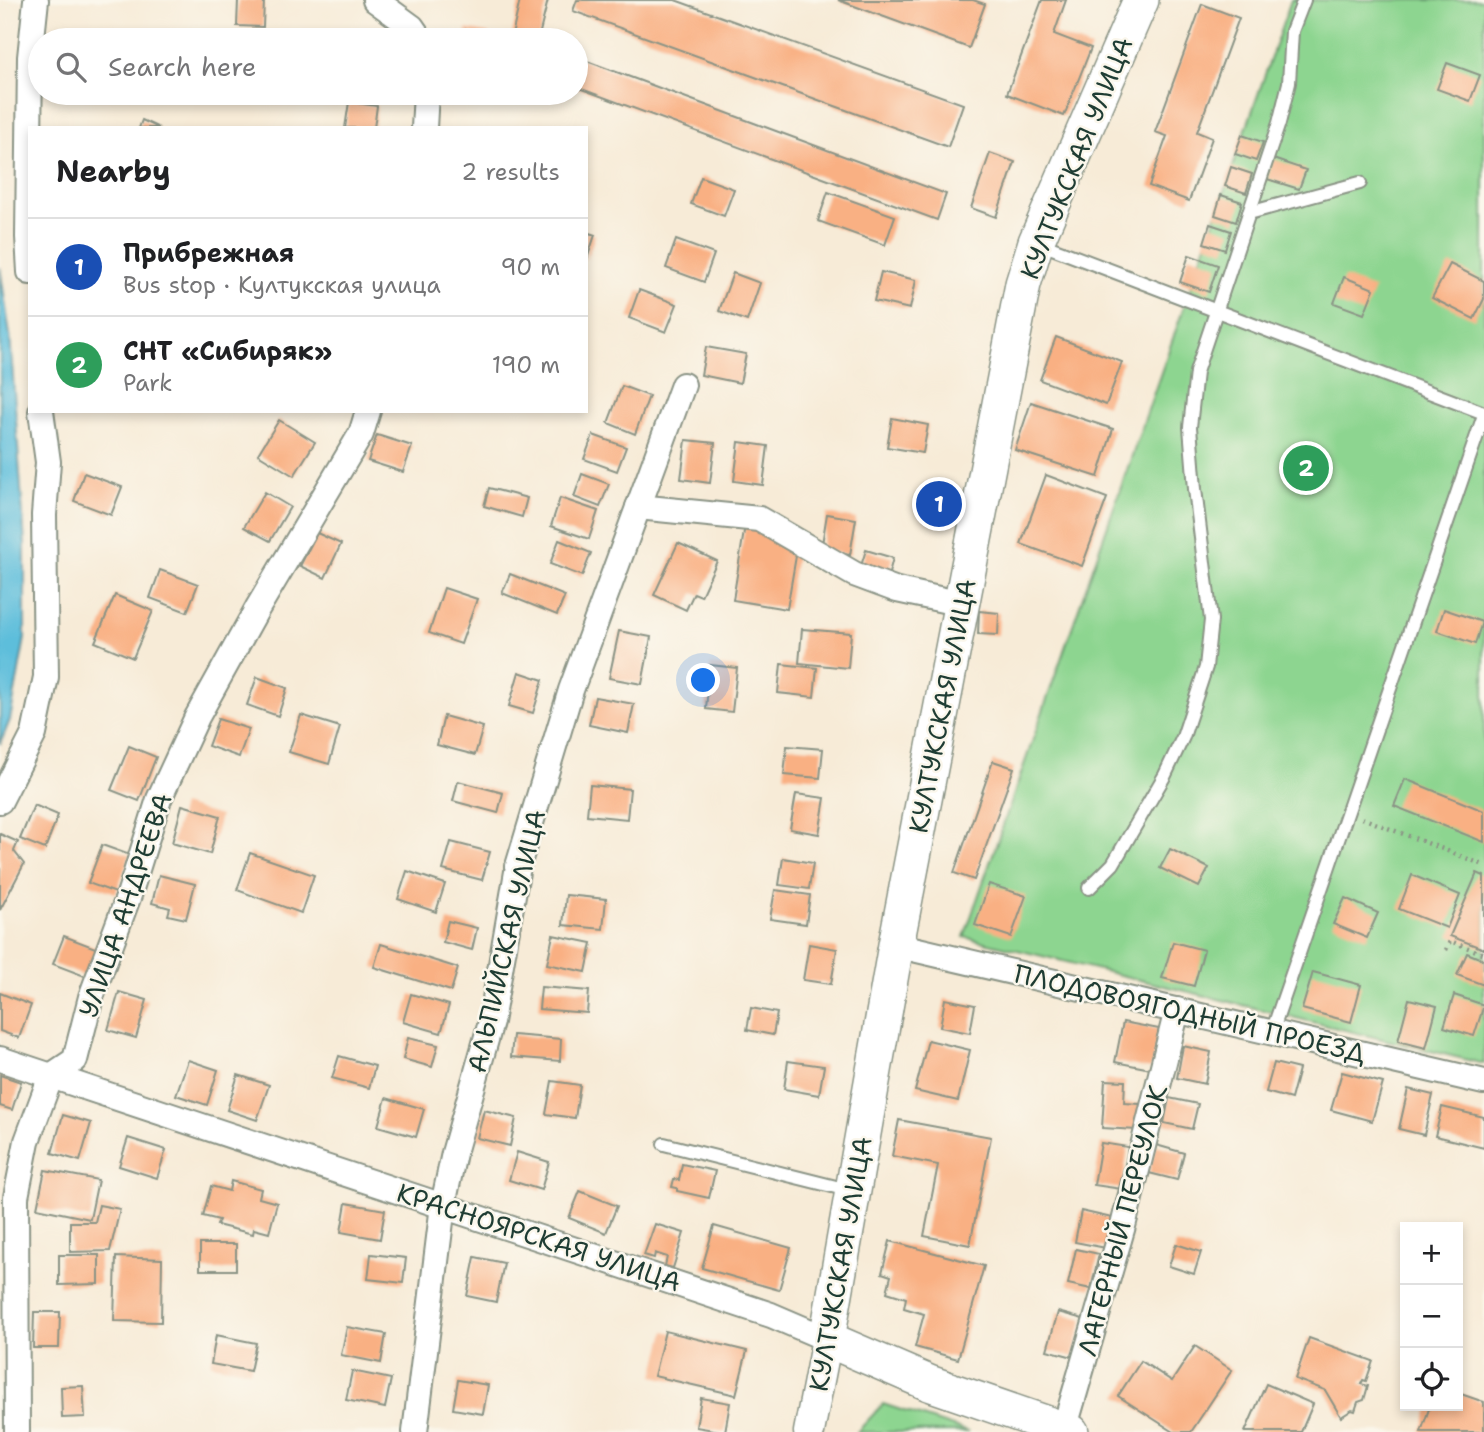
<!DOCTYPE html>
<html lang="en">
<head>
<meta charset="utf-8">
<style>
  :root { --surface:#fff; --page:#f6f6f6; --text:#202124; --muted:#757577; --line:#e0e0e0; --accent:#1a73e8 }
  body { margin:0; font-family:"Shantell Sans",sans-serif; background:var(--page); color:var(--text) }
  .controls { position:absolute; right:21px; bottom:21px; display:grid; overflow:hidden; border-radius:0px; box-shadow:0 4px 10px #0003 }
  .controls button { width:63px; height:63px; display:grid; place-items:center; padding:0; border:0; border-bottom:2px solid var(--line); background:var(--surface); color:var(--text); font:35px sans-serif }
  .you { position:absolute; left:704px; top:681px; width:24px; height:24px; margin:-18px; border:5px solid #fff; border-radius:50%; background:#1a73e8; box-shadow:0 0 0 10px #1a73e833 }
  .badge { display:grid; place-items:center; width:46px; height:46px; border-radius:50%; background:var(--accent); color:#fff; font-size:23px; font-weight:700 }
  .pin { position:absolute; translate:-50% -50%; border:4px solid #fff; box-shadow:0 2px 7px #0006 }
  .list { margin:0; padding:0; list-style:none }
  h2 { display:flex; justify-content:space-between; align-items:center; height:91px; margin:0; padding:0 28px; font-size:30px }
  h2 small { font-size:23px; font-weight:400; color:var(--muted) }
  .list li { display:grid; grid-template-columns:46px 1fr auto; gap:21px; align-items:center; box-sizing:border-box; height:98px; padding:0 28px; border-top:2px solid var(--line) }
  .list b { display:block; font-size:26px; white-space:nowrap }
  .list p { margin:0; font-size:23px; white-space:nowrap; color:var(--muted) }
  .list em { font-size:23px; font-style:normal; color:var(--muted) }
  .icon { flex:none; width:38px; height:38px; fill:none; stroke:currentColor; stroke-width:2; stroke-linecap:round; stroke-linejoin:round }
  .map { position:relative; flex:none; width:1484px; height:1432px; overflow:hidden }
  .search { position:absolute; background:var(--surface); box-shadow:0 4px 10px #0003; left:28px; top:28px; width:560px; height:77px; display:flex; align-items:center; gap:18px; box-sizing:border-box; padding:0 24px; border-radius:38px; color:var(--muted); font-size:26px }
  .panel { position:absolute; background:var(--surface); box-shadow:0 4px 10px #0003; left:28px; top:126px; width:560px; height:287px; border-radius:0px }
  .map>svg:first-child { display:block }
  .green { fill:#8dd590; stroke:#568962; stroke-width:2 }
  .water { fill:#5dbedb; stroke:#3e7e88; stroke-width:2 }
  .building { fill:#f9b083 }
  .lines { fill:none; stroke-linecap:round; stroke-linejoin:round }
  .service-casing { stroke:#8b9486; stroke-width:16 }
  .minor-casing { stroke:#8b9486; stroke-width:28 }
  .tertiary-casing { stroke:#8b9486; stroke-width:33 }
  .secondary-casing { stroke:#8b9486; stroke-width:38 }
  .path { stroke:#8b9486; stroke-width:4.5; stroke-dasharray:2 5; stroke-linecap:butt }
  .service { stroke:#fff; stroke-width:12 }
  .minor { stroke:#fff; stroke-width:24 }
  .tertiary { stroke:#fff; stroke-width:30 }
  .secondary { stroke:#fff; stroke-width:35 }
  .labels { text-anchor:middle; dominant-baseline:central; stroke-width:5; stroke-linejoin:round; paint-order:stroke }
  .street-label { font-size:26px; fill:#1f3d34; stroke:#fbf7ec }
</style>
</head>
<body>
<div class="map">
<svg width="1484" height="1432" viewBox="0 0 1484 1432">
  <rect width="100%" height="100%" fill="#fbf7ec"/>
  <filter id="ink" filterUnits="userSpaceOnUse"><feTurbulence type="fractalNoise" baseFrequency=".0143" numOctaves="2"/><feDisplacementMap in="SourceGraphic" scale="14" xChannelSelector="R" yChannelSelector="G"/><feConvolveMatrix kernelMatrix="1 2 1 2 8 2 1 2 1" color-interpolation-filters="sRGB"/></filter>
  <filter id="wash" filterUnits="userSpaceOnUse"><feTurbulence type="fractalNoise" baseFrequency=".00686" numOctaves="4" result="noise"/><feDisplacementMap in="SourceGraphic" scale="28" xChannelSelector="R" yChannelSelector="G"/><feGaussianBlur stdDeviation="1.57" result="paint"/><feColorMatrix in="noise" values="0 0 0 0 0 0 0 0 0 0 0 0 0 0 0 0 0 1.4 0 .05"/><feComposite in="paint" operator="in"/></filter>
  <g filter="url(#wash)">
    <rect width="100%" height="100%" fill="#f7ebd7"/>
    <!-- green -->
    <g class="green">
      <polygon points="1291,0 1484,0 1484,1064 964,937"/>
      <polygon points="883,1404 968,1432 857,1432"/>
    </g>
    <!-- water -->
    <polygon class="water" points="0,267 10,335 25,544 25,638 10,720 0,744"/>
    <g id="blocks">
      <!-- building -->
      <g class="building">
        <polygon points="238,0 264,0 263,27 237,26"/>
        <polygon points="520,0 548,0 538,40 511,40"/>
        <polygon points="577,0 675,0 963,104 948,147 573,11"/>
        <polygon points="838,0 973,0 985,4 969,48"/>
        <polygon points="1042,0 1066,0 1054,34 1091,48 1064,116 1007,94"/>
        <polygon points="1202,4 1239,18 1197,132 1212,138 1189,201 1149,186 1167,136 1155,132"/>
        <polygon points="466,29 490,34 489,40 465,40"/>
        <polygon points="576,57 946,194 937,220 576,87"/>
        <polygon points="1447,63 1480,75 1470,101 1437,89"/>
        <polygon points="349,102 377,106 374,128 345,128"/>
        <polygon points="142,120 159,128 139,128"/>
        <polygon points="1242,135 1263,142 1256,161 1235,154"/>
        <polygon points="990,153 1015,162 996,217 971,208"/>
        <polygon points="1273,159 1306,170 1299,189 1267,179"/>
        <polygon points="1231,167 1252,174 1246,193 1225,186"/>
        <polygon points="701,177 734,189 724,216 691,204"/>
        <polygon points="828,192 895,216 885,245 818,221"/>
        <polygon points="1221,195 1242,202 1236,222 1215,215"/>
        <polygon points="1210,224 1231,231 1225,250 1204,243"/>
        <polygon points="586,232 595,235 587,259 586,259"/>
        <polygon points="676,240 714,254 704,282 666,268"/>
        <polygon points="1189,255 1218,265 1209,292 1180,282"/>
        <polygon points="1450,264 1484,281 1484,299 1474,319 1432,298"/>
        <polygon points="881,272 916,280 910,309 874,301"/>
        <polygon points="733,273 760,283 747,321 719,311"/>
        <polygon points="1344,277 1374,289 1364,314 1334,303"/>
        <polygon points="639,290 677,304 666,332 629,318"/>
        <polygon points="1056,337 1122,362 1106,405 1040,380"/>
        <polygon points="706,347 746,354 740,383 701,375"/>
        <polygon points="622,386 649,396 635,434 608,423"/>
        <polygon points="1031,402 1113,429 1098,477 1015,450"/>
        <polygon points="892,418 928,425 923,453 887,447"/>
        <polygon points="279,420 315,442 294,476 258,454"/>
        <polygon points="377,435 412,446 403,472 368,461"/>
        <polygon points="593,435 626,447 617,471 584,459"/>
        <polygon points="686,440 715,443 710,483 681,479"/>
        <polygon points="739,442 768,446 763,485 734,481"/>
        <polygon points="84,473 122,487 111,515 74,501"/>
        <polygon points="582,474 609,484 600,507 574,497"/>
        <polygon points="1046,475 1107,498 1082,566 1021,544"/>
        <polygon points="489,488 527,498 522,517 484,506"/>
        <polygon points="265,492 290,507 270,541 244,527"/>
        <polygon points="560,498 598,511 589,539 551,526"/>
        <polygon points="827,514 856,519 850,555 821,550"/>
        <polygon points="745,525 797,550 787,609 733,600"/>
        <polygon points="317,533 341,544 325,578 300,566"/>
        <polygon points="559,540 591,553 582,576 550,564"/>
        <polygon points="678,543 717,561 701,596 694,593 686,610 654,595"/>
        <polygon points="866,550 893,558 888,577 860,569"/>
        <polygon points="160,570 198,584 187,612 150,598"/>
        <polygon points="510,574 565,596 557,615 502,593"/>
        <polygon points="444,588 477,599 461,644 429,633"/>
        <polygon points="115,595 153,611 133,658 95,642"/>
        <polygon points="1444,609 1482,622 1475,644 1437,631"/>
        <polygon points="979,611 999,613 998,635 978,634"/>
        <polygon points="802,629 851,633 848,668 799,663"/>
        <polygon points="619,631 651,637 642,684 609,678"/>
        <polygon points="781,664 817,668 814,697 778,693"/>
        <polygon points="710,665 737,668 732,712 706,709"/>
        <polygon points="519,672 543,680 533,713 509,706"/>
        <polygon points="257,677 287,688 278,716 247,705"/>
        <polygon points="595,697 634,704 628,733 589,725"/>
        <polygon points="301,715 340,727 329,764 289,752"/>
        <polygon points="444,716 483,727 475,755 437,745"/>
        <polygon points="218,719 249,729 239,757 208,746"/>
        <polygon points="129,746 156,757 139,801 111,790"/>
        <polygon points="787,746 823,749 820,778 784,775"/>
        <polygon points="993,761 1014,768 974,880 954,873"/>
        <polygon points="1405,779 1484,811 1484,842 1394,806"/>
        <polygon points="458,781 503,793 498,813 453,801"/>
        <polygon points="590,785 630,789 627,819 587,815"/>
        <polygon points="796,794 825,798 819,834 790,829"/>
        <polygon points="34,805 58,815 45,849 20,839"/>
        <polygon points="182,805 220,816 210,854 172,843"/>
        <polygon points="0,834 18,842 14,851 24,864 0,910"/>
        <polygon points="451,842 490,852 482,880 443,870"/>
        <polygon points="102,845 130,855 116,893 88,883"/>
        <polygon points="1170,849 1209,868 1199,887 1160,868"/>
        <polygon points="250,853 314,875 301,913 237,890"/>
        <polygon points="783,858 813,863 809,889 779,885"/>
        <polygon points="407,871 445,884 436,912 398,899"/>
        <polygon points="1477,873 1484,876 1484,949 1450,936"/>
        <polygon points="159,875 195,884 186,919 168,915 170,908 152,903"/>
        <polygon points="1412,875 1460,895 1447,928 1399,909"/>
        <polygon points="989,884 1026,896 1011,937 975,925"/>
        <polygon points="775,890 810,895 806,924 770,919"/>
        <polygon points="566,895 606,899 603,929 563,925"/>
        <polygon points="1345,898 1378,913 1367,938 1333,924"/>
        <polygon points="448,921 477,928 472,950 443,942"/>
        <polygon points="553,935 592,943 586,972 547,964"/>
        <polygon points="64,936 98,949 87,977 53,964"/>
        <polygon points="1173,942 1204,950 1194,986 1162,978"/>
        <polygon points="381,944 458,968 451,991 374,967"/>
        <polygon points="809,944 837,949 831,984 803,980"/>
        <polygon points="1467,953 1484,960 1484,985 1457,975"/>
        <polygon points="1313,972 1361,985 1351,1022 1302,1009"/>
        <polygon points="541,987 589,991 587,1013 539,1009"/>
        <polygon points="119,992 147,1000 136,1038 108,1030"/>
        <polygon points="0,993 31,1005 19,1038 0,1031"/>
        <polygon points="411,994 449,1005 441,1033 403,1022"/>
        <polygon points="1454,995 1484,1005 1474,1036 1444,1027"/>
        <polygon points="945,999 975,1005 970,1033 940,1027"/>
        <polygon points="1409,999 1437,1006 1426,1048 1398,1041"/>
        <polygon points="751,1008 777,1013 773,1035 747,1030"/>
        <polygon points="1123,1022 1159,1029 1151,1069 1115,1062"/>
        <polygon points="513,1035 561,1039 560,1061 511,1057"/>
        <polygon points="408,1038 438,1045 432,1067 403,1059"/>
        <polygon points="928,1040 970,1050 958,1101 915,1091"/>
        <polygon points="1183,1046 1211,1052 1205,1084 1177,1078"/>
        <polygon points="339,1056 375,1066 369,1088 332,1078"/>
        <polygon points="188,1060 218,1070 207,1105 176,1095"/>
        <polygon points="788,1061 824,1066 819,1095 784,1089"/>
        <polygon points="1274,1063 1299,1069 1291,1099 1266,1092"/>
        <polygon points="1342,1072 1383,1083 1372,1121 1331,1110"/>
        <polygon points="0,1075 21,1082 12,1110 0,1106"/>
        <polygon points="238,1075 269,1085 257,1120 227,1110"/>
        <polygon points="1105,1080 1125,1081 1124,1103 1140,1104 1138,1130 1102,1128"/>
        <polygon points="552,1081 580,1085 575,1118 546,1114"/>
        <polygon points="1408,1089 1433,1095 1424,1135 1399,1129"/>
        <polygon points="386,1098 424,1109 416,1137 378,1126"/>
        <polygon points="1169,1098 1198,1104 1192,1129 1164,1123"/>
        <polygon points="1442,1107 1484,1117 1484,1148 1435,1136"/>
        <polygon points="484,1110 516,1118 510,1146 477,1138"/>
        <polygon points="63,1115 91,1123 80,1161 52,1153"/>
        <polygon points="899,1120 991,1137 970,1245 924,1236 938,1165 892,1156"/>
        <polygon points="128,1138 166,1150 157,1178 119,1166"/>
        <polygon points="1101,1143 1128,1147 1122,1189 1094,1185"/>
        <polygon points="1156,1145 1184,1153 1177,1180 1149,1173"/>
        <polygon points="517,1152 549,1162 541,1190 509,1180"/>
        <polygon points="682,1164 715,1171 709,1198 677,1191 677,1188 672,1187 674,1179 679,1180"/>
        <polygon points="45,1170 98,1180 90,1219 37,1208"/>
        <polygon points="231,1181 261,1189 259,1198 277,1203 269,1233 254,1229 253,1234 217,1225 219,1220 203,1216 211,1186 229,1191"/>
        <polygon points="580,1191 617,1206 606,1233 569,1218"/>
        <polygon points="346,1203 385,1210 380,1239 341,1232"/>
        <polygon points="99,1205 120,1209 110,1251 70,1252 70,1222 95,1222"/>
        <polygon points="1081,1211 1112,1218 1106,1248 1075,1242"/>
        <polygon points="655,1224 684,1233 673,1268 665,1266 667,1257 655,1253 654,1258 644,1255"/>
        <polygon points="714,1226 791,1248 779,1290 702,1268"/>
        <polygon points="890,1241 984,1266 958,1359 915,1347 924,1314 904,1308 906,1298 887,1292 891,1276 882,1273"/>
        <rect x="200" y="1244" width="36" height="26"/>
        <polygon points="1176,1244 1201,1252 1194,1274 1169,1266"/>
        <polygon points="1076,1249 1099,1254 1091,1289 1068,1284"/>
        <polygon points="371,1254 406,1258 403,1283 368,1279"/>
        <polygon points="59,1255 99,1255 99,1284 59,1285"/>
        <polygon points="116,1257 162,1259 161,1322 114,1321"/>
        <polygon points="475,1257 504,1263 496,1302 467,1296"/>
        <polygon points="34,1312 60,1312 59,1348 33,1348"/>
        <polygon points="1058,1312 1083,1319 1073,1357 1047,1350"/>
        <polygon points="347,1327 386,1334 381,1363 341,1355"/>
        <polygon points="665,1331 747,1351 736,1395 654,1376"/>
        <polygon points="216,1335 256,1343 250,1371 211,1364"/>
        <polygon points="1309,1338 1373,1361 1366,1381 1363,1380 1361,1384 1368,1386 1364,1400 1358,1402 1355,1411 1352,1410 1341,1417 1325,1390 1295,1379"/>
        <polygon points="1195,1346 1232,1370 1191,1432 1174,1432 1118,1396 1141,1361 1172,1381"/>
        <polygon points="352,1371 391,1379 385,1408 346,1400"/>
        <polygon points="458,1380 488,1385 483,1414 453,1409"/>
        <polygon points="1266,1384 1313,1404 1301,1432 1245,1432"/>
        <polygon points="83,1386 85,1417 62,1418 61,1387"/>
        <polygon points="1458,1393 1484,1402 1484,1432 1421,1432 1430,1406 1458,1406"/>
        <polygon points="701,1398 730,1403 725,1432 696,1427"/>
      </g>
    </g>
  </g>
  <g filter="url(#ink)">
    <use href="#blocks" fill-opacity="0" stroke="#8b9486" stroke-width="2"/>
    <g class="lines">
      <!-- service casing -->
      <g class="service-casing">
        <g id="service">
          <polyline points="1249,213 1360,183"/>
          <polyline points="1039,243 1484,413"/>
          <polyline points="1089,888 1113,864 1165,775 1183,737 1206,667 1211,620 1195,489 1190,427 1196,372 1279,123 1289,83 1292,31 1304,0"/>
          <polyline points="1272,1032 1484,415"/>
          <polyline points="664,1144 852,1191"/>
        </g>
      </g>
      <!-- minor casing -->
      <g class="minor-casing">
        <g id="minor">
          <polyline points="375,0 412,27 421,40"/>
          <polyline points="424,128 426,93"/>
          <polyline points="30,272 28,237 30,57 36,0"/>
          <polyline points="638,507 759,519 854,574 897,590 962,604"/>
          <polyline points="0,801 34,734 46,677 44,515 48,462 41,411"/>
          <polyline points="896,945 1484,1082"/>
          <polyline points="0,1059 771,1315 827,1339"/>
          <polyline points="1064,1430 1123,1226 1177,1010"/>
          <polyline points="17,1432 16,1197 27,1141 51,1076 75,1060 91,997 129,895 159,799 197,717 257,609 361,434 368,411"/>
          <polyline points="415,1432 443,1205 454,1153 491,1022 518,866 571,690 683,385"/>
        </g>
      </g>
      <!-- tertiary casing -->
      <g class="tertiary-casing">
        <polyline id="tertiary" points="809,1432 827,1339"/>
      </g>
      <!-- secondary casing -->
      <g class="secondary-casing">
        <polyline id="secondary" points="1071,1432 929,1383 827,1339 896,945 1023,284 1036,242 1141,0"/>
      </g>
      <!-- path -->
      <g class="path">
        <polyline points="1362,818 1484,865"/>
        <polyline points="1446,950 1450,941 1484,954"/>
      </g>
      <!-- service -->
      <use href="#service" class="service"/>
      <!-- minor -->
      <use href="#minor" class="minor"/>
      <!-- tertiary -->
      <use href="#tertiary" class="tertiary"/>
      <!-- secondary -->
      <use href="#secondary" class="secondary"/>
    </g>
  </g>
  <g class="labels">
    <!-- street labels -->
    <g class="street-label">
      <text transform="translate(1076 158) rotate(-68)">КУЛТУКСКАЯ УЛИЦА</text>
      <text transform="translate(942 706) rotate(-79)">КУЛТУКСКАЯ УЛИЦА</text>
      <text transform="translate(125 905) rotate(-71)">УЛИЦА АНДРЕЕВА</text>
      <text transform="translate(506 941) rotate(-77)">АЛЬПИЙСКАЯ УЛИЦА</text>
      <text transform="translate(1190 1013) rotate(13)">ПЛОДОВОЯГОДНЫЙ ПРОЕЗД</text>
      <text transform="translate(1122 1220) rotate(-75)">ЛАГЕРНЫЙ ПЕРЕУЛОК</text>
      <text transform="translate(539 1237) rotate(18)">КРАСНОЯРСКАЯ УЛИЦА</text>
      <text transform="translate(840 1264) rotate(-80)">КУЛТУКСКАЯ УЛИЦА</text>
    </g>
  </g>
</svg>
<div class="controls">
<button>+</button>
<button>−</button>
<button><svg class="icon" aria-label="locate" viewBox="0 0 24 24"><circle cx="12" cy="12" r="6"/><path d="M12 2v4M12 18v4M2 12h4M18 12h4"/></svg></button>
</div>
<div class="you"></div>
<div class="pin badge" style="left:939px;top:504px;background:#1a4fb4">1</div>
<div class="pin badge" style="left:1306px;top:468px;background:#2e9e5b">2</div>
<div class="search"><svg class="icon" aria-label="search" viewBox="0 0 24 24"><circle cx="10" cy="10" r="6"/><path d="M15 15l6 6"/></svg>Search here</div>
<section class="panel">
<h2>Nearby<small>2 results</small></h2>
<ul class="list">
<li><span class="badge" style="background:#1a4fb4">1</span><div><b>Прибрежная</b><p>Bus stop · Култукская улица</p></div><em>90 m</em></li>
<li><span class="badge" style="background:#2e9e5b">2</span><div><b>СНТ «Сибиряк»</b><p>Park</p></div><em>190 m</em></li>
</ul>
</section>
</div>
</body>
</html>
